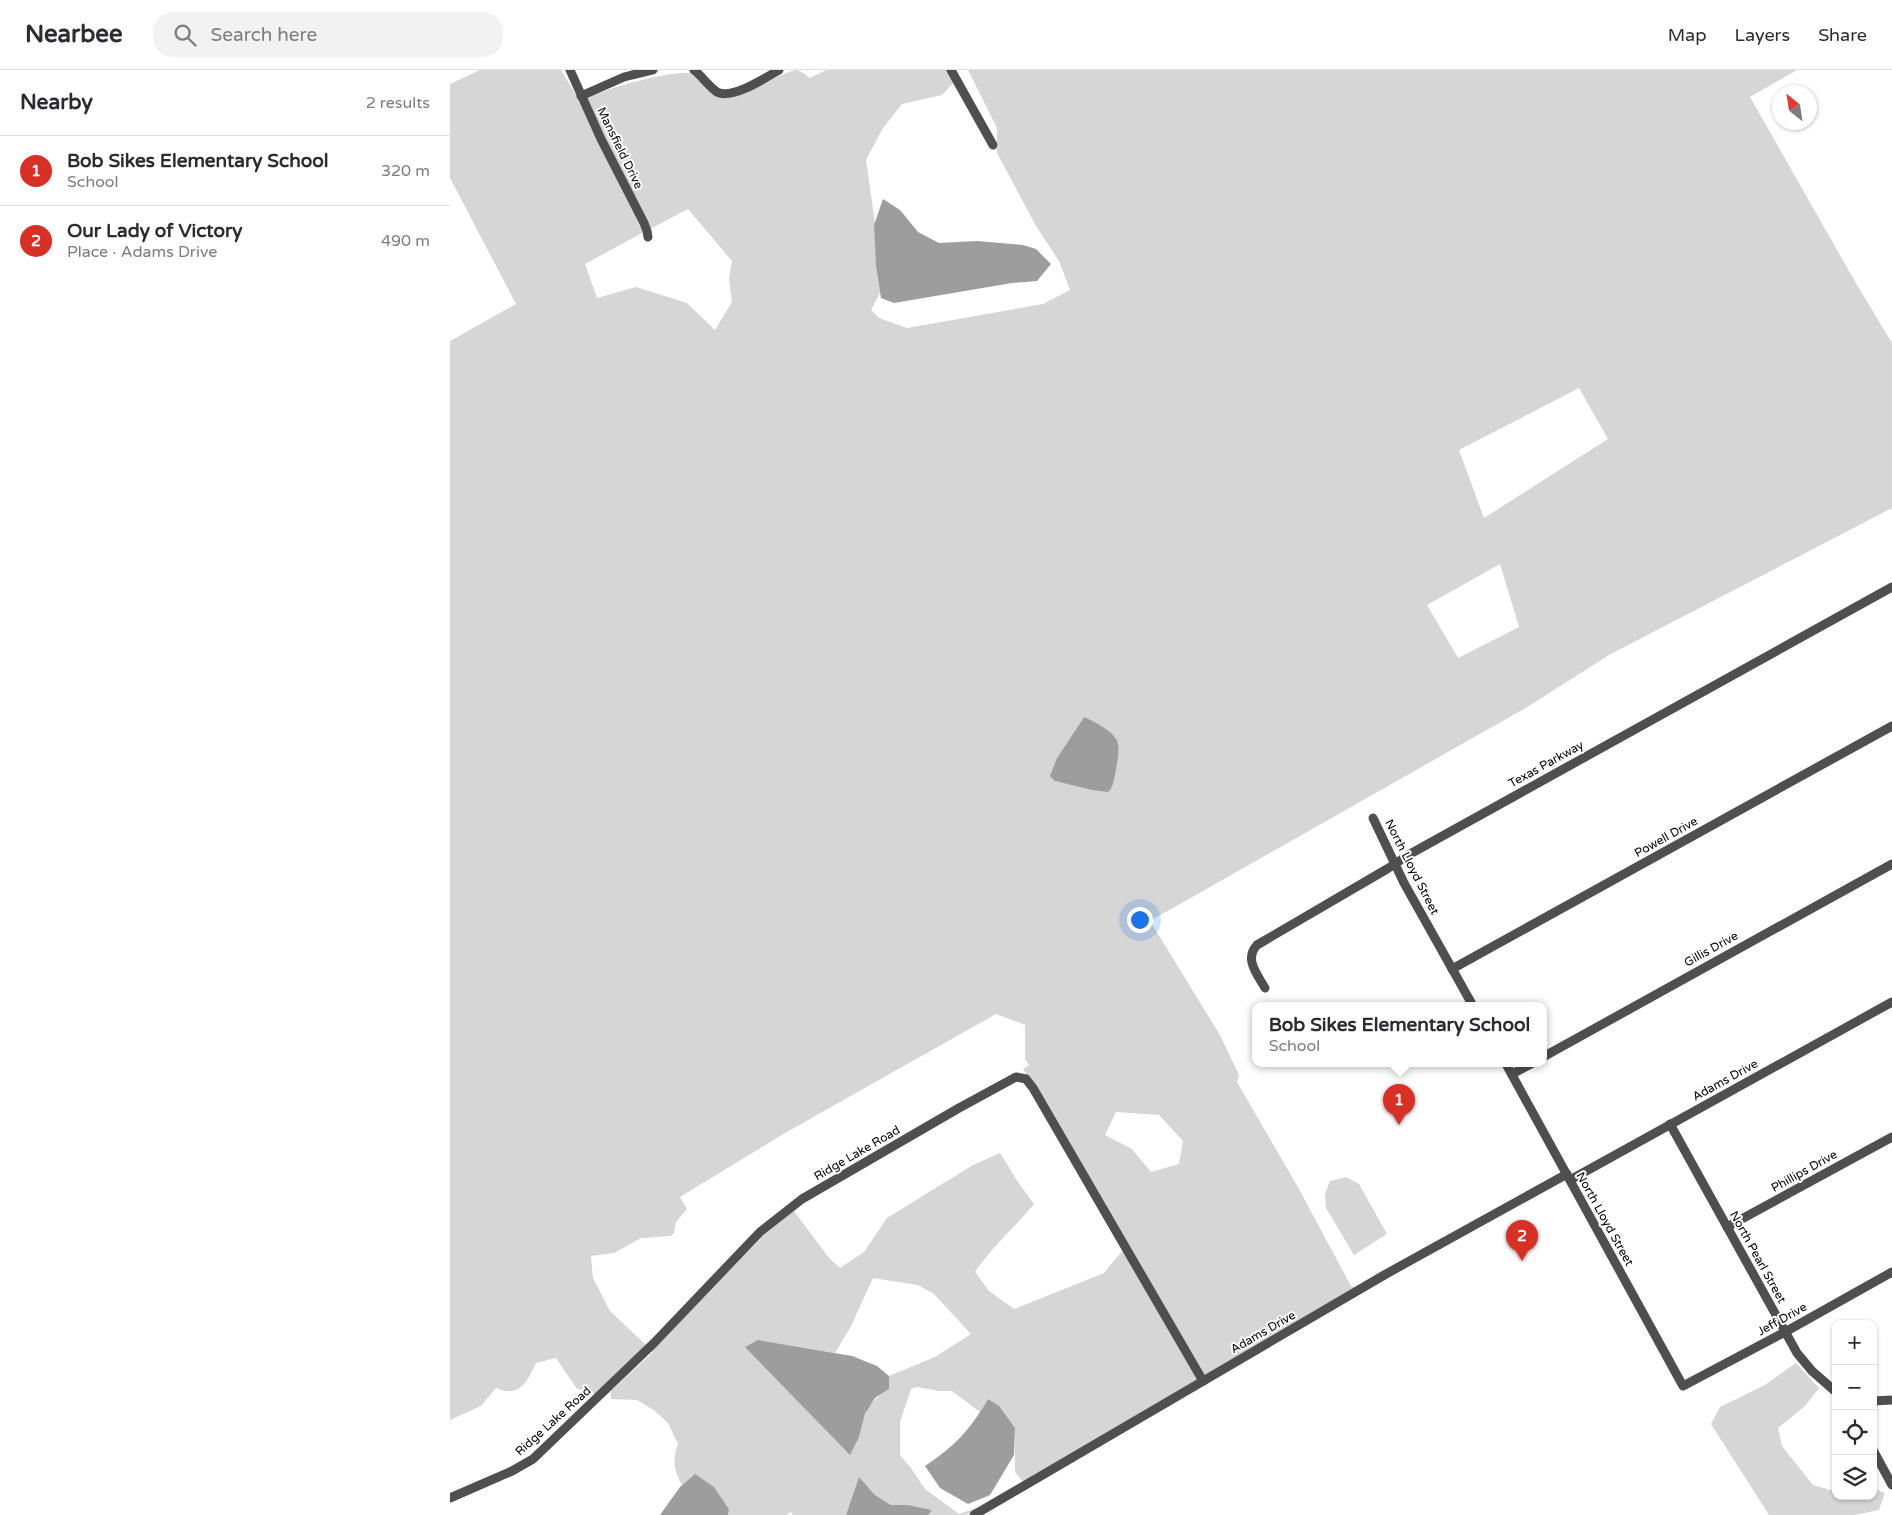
<!DOCTYPE html>
<html lang="en">
<head>
<meta charset="utf-8">
<style>
  :root { --surface:#fff; --page:#f2f2f3; --text:#2b2b33; --muted:#7c7c81; --line:#e1e1e2; --accent:#d93025 }
  body { margin:0; font-family:"Varela Round",sans-serif; background:var(--page); color:var(--text) }
  .controls { position:absolute; right:15px; bottom:15px; display:grid; overflow:hidden; border-radius:10px; box-shadow:0 1px 4px #0004 }
  .controls button { width:45px; height:45px; display:grid; place-items:center; padding:0; border:0; border-bottom:1px solid var(--line); background:var(--surface); color:var(--text); font:25px sans-serif }
  .compass { position:absolute; left:1322px; top:15px; width:45px; height:45px; border-radius:50%; background:var(--surface); box-shadow:0 1px 4px #0004; rotate:330deg }
  .you { position:absolute; left:689px; top:849px; width:18px; height:18px; margin:-12px; border:4px solid #fff; border-radius:50%; background:#1a73e8; box-shadow:0 0 0 8px #1a73e833 }
  .badge { display:grid; place-items:center; width:32px; height:32px; border-radius:50%; background:var(--accent); color:#fff; font-size:16px; font-weight:700 }
  .pin { position:absolute; translate:-50% -41px; filter:drop-shadow(0 1px 2px #0008) }
  .pin::after { content:''; position:absolute; top:26px; width:18px; height:15px; background:inherit; clip-path:polygon(0 0,100% 0,50% 100%) }
  .popup { position:absolute; left:802px; top:932px; width:295px; height:65px; box-sizing:border-box; display:grid; place-content:center; border-radius:10px; background:var(--surface); filter:drop-shadow(0 1px 4px #0005); font-size:16px; white-space:nowrap; color:var(--muted) }
  .popup b { font-size:19px; color:var(--text) }
  .popup::after { content:''; position:absolute; left:50%; top:100%; margin-left:-10px; border:10px solid transparent; border-top-color:var(--surface) }
  .list { margin:0; padding:0; list-style:none }
  h2 { display:flex; justify-content:space-between; align-items:center; height:65px; margin:0; padding:0 20px; font-size:21px }
  h2 small { font-size:16px; font-weight:400; color:var(--muted) }
  .list li { display:grid; grid-template-columns:32px 1fr auto; gap:15px; align-items:center; box-sizing:border-box; height:70px; padding:0 20px; border-top:1px solid var(--line) }
  .list b { display:block; font-size:19px; white-space:nowrap }
  .list p { margin:0; font-size:16px; white-space:nowrap; color:var(--muted) }
  .list em { font-size:16px; font-style:normal; color:var(--muted) }
  .icon { flex:none; width:28px; height:28px; fill:none; stroke:currentColor; stroke-width:2; stroke-linecap:round; stroke-linejoin:round }
  .map { position:relative; flex:none; width:1442px; height:1445px; overflow:hidden }
  header { display:flex; align-items:center; gap:30px; box-sizing:border-box; height:70px; padding:0 25px; background:var(--surface); border-bottom:1px solid var(--line) }
  header strong { font-size:24px }
  nav { display:flex; gap:28px; margin-inline-start:auto; font-size:18px }
  .search { width:350px; height:45px; background:var(--page); display:flex; align-items:center; gap:12px; box-sizing:border-box; padding:0 18px; border-radius:20px; color:var(--muted); font-size:19px }
  main { display:flex }
  aside { flex:1; background:var(--surface) }
  .map>svg:first-child { display:block }
  .green { fill:#d6d6d6; fill-rule:evenodd }
  .water { fill:#9d9d9d }
  .lines { fill:none; stroke-linecap:round; stroke-linejoin:round }
  .street { stroke:#4f4f4f; stroke-width:9 }
  .labels { text-anchor:middle; dominant-baseline:central; stroke-width:4; stroke-linejoin:round; paint-order:stroke }
  .street-label { font-size:12px; fill:#000; stroke:#fff }
</style>
</head>
<body>
<header>
<strong>Nearbee</strong>
<div class="search"><svg class="icon" aria-label="search" viewBox="0 0 24 24"><circle cx="10" cy="10" r="6"/><path d="M15 15l6 6"/></svg>Search here</div>
<nav><a>Map</a><a>Layers</a><a>Share</a></nav>
</header>
<main>
<aside>
<h2>Nearby<small>2 results</small></h2>
<ul class="list">
<li><span class="badge">1</span><div><b>Bob Sikes Elementary School</b><p>School</p></div><em>320 m</em></li>
<li><span class="badge">2</span><div><b>Our Lady of Victory</b><p>Place · Adams Drive</p></div><em>490 m</em></li>
</ul>
</aside>
<div class="map">
<svg width="1442" height="1445" viewBox="0 0 1442 1445">
  <rect width="100%" height="100%" fill="#fff"/>
  <!-- green -->
  <g class="green">
    <path d="M30 0H111L130 32 194 162 135 194 147 228 186 217 237 233 265 260 282 232 279 209 282 191 238 139 200 159 136 29C154 18 223 0 241 3 252 11 261 30 277 28 297 25 335 0 347 0 352 1 357 6 360 8L376 0H497L504 12 492 25 452 34 433 58 416 90 425 153 426 196 430 223 421 240 429 248 457 258 593 234 620 220 609 191 586 156 547 83V77L548 76 547 73V58L518 0H1347L1300 27 1407 215 1442 273V438L1159 585 1079 636 700 851 770 965 789 1005 787 1012 849 1119 901 1216 905 1218 754 1306 573 999 579 995 575 989V955L546 944 335 1063 230 1127 237 1139 226 1152 224 1163 221 1166 191 1168 164 1183 141 1186 143 1208 160 1241 196 1275 146 1324 127 1319 106 1288 86 1293C77 1312 70 1328 46 1318L31 1336 0 1350V271L66 234 0 108V14ZM1129 318 1158 369 1034 448 1009 380ZM1050 494 1069 557 1008 588 977 535ZM634 647 619 714 605 711 607 688ZM666 1042 709 1045 733 1071 729 1094 701 1102 682 1079 655 1065Z"/>
    <path d="M550 1083 568 1112 584 1134C565 1157 542 1177 525 1202L539 1221 564 1239 654 1203 673 1180 748 1309 573 1412 565 1402V1358L538 1329 530 1342 502 1321H489L467 1317 461 1319 450 1352V1385L461 1398 475 1419 509 1444 529 1437 516 1445H478L482 1440 458 1435H441L425 1425 409 1408 396 1445H343L341 1442 336 1445H278L279 1439 264 1417 245 1405 232 1415C224 1400 222 1391 228 1374L218 1353 205 1341 187 1330 161 1329V1321L203 1282 202 1281 313 1166 344 1141 379 1188 390 1198 414 1182 437 1148 523 1095ZM423 1208 467 1215 483 1223 521 1264 485 1287 439 1306V1319C417 1333 415 1343 409 1367L308 1270 385 1283 401 1256Z"/>
    <polygon points="896,1107 909,1114 937,1164 904,1185 876,1138 875,1124 880,1111"/>
    <polygon points="1346,1293 1369,1318 1355,1336 1328,1358 1332,1376 1363,1415 1380,1420 1386,1419 1386,1426 1423,1426 1423,1418 1435,1423 1429,1440 1404,1445 1319,1445 1261,1354 1270,1337 1315,1315"/>
  </g>
  <!-- water -->
  <g class="water">
    <polygon points="433,129 450,140 468,162 489,173 527,171 573,175 586,179 601,194 587,211 562,213 444,233 431,228 426,196 424,155"/>
    <path d="M634 647C643 651 661 660 666 669 671 677 667 691 666 700 664 707 664 717 658 722L642 720 605 711 600 706 607 688Z"/>
    <polygon points="308,1270 402,1286 427,1296 439,1306 439,1319 425,1328 415,1344 409,1367 400,1385 295,1277"/>
    <path d="M538 1329 549 1336 565 1358 564 1385 540 1425 518 1434 490 1418 475 1396C505 1376 520 1360 538 1329Z"/>
    <polygon points="245,1404 264,1417 279,1439 278,1445 210,1445 230,1417"/>
    <polygon points="409,1407 425,1425 441,1435 458,1435 482,1440 478,1445 396,1445"/>
  </g>
  <g class="lines">
    <!-- street -->
    <g class="street">
      <polyline points="120,0 151,69 194,153 197,161 198,167"/>
      <path d="M244 0C252 6 258 16 267 22 282 30 315 8 329 0"/>
      <polyline points="501,0 543,75"/>
      <polyline points="131,26 174,7 203,0"/>
      <polyline points="923,748 954,813 1023,936"/>
      <polyline points="1002,899 1442,656"/>
      <path d="M815 918C807 904 794 889 807 875L937 799 960 784 1442 517"/>
      <polyline points="1093,987 1442,794"/>
      <polyline points="1056,994 1233,1316 1335,1262 1442,1202"/>
      <polyline points="1062,1004 1081,994"/>
      <polyline points="1220,1054 1347,1283 1362,1301 1386,1322"/>
      <polyline points="1120,1110 1442,932"/>
      <polyline points="1277,1157 1442,1067"/>
      <polyline points="1423,1331 1442,1330"/>
      <polyline points="1423,1380 1442,1415"/>
      <polyline points="0,1428 62,1401 83,1389 204,1273 310,1162 352,1129 509,1038 566,1007 576,1009 583,1018 753,1311"/>
      <polyline points="524,1445 936,1204 1117,1104"/>
    </g>
  </g>
  <g class="labels">
    <!-- street labels -->
    <g class="street-label">
      <text transform="translate(170 78) rotate(64)">Mansfield Drive</text>
      <text transform="translate(1096 694) rotate(-29)">Texas Parkway</text>
      <text transform="translate(1216 767) rotate(-29)">Powell Drive</text>
      <text transform="translate(962 797) rotate(63)">North Lloyd Street</text>
      <text transform="translate(1261 879) rotate(-29)">Gillis Drive</text>
      <text transform="translate(1275 1010) rotate(-29)">Adams Drive</text>
      <text transform="translate(407 1083) rotate(-30)">Ridge Lake Road</text>
      <text transform="translate(1354 1101) rotate(-29)">Phillips Drive</text>
      <text transform="translate(1155 1149) rotate(61)">North Lloyd Street</text>
      <text transform="translate(1308 1187) rotate(61)">North Pearl Street</text>
      <text transform="translate(1332 1249) rotate(-29)">Jeff Drive</text>
      <text transform="translate(813 1262) rotate(-30)">Adams Drive</text>
      <text transform="translate(103 1351) rotate(-42)">Ridge Lake Road</text>
    </g>
  </g>
</svg>
<div class="controls">
<button>+</button>
<button>−</button>
<button><svg class="icon" aria-label="locate" viewBox="0 0 24 24"><circle cx="12" cy="12" r="6"/><path d="M12 2v4M12 18v4M2 12h4M18 12h4"/></svg></button>
<button><svg class="icon" aria-label="layers" viewBox="0 0 24 24"><path d="M12 4l9 5-9 5-9-5zM3 14l9 5 9-5"/></svg></button>
</div>
<svg class="compass" viewBox="-18 -18 36 36"><path d="M0-13l5 13h-10z" fill="#e53935"/><path d="M0 13l5-13h-10z" fill="#7c7c81"/></svg>
<div class="you"></div>
<div class="pin badge" style="left:949px;top:1055px">1</div>
<div class="popup"><b>Bob Sikes Elementary School</b>School</div>
<div class="pin badge" style="left:1072px;top:1191px">2</div>
</div>
</main>
</body>
</html>
